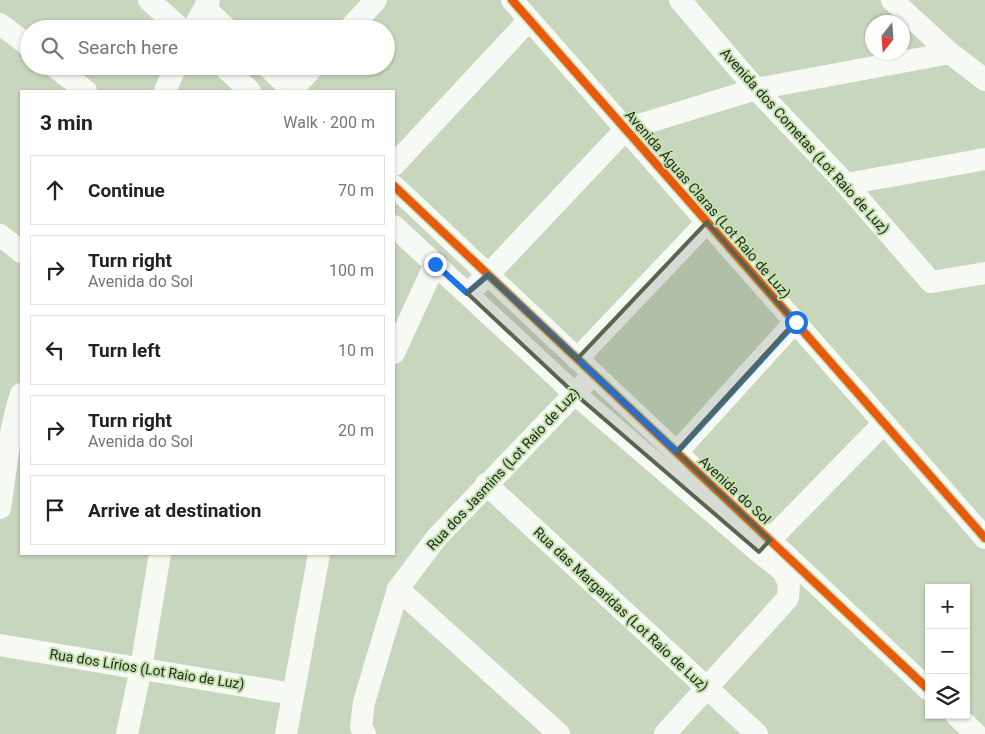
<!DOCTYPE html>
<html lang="en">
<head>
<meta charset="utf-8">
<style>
  :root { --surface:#fff; --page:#f6f6f6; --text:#222; --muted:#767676; --line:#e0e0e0 }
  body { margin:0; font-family:Roboto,sans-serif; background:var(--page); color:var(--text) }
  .controls { position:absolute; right:15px; bottom:15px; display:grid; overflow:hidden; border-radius:0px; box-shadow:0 1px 4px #0004 }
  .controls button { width:45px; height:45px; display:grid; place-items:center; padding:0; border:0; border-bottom:1px solid var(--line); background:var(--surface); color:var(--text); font:25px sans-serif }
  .compass { position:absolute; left:865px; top:15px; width:45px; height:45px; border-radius:50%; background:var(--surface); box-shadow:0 1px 4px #0004; rotate:197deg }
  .stop { position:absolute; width:15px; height:15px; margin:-11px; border:4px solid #1a73e8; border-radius:50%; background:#fff }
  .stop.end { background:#1a73e8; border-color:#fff; box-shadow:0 1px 5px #0008 }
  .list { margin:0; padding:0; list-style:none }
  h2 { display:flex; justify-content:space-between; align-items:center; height:65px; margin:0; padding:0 20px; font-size:21px }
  h2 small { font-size:16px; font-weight:400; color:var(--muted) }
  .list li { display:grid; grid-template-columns:32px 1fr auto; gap:15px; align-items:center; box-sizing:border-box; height:70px; margin:0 10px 10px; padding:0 10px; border:1px solid var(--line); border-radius:0px }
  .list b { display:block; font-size:19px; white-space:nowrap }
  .list p { margin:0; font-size:16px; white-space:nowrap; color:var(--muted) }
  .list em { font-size:16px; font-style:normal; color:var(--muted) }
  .icon { flex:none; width:28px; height:28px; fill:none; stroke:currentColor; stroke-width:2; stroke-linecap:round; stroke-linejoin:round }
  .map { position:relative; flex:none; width:985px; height:734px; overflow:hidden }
  .search { position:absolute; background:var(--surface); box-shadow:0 1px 4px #0004; left:20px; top:20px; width:375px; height:55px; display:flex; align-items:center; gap:12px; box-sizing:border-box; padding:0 18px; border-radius:28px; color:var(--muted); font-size:19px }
  .panel { position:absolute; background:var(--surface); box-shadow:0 1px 4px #0004; left:20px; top:90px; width:375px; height:465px; border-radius:0px }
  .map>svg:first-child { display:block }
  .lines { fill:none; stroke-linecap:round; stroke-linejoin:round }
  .minor { stroke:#f7f9f5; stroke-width:22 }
  .cycleway-casing { stroke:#c6e1b2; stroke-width:11 }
  .cycleway { stroke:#e8590c; stroke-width:8 }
  .route { stroke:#1a73e8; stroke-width:6 }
  .marked { fill:#596551; fill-opacity:0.2; stroke:#596551; stroke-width:4; stroke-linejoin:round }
  .labels { text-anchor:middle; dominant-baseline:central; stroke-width:4; stroke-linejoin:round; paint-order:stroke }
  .street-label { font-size:14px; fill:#1e2817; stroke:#c6e1b2 }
</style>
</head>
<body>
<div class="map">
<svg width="985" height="734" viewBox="0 0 985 734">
  <rect width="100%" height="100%" fill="#c7d6bc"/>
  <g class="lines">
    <!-- minor -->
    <g class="minor">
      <polyline points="149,0 181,29"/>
      <polyline points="512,0 985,538"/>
      <polyline points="680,0 756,89 846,184 931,282 985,273"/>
      <polyline points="892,0 950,53 985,80"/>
      <polyline points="205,8 227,29"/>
      <polyline points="0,24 29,46"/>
      <polyline points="193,29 209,0"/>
      <polyline points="349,29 376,0"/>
      <polyline points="54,66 86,91"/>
      <polyline points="223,66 250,91"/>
      <polyline points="267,66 293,91"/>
      <polyline points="165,91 176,66"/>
      <polyline points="291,91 314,66"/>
      <polyline points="394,165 529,20"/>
      <polyline points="846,184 985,159"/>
      <polyline points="394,186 929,690"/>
      <polyline points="394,226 575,394 759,552 783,571 789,583 788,598 665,734"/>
      <polyline points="0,235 21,252"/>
      <polyline points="477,285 488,275 626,129 756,89 950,53"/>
      <polyline points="394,353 435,264"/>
      <polyline points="577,359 707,222"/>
      <polyline points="677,452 795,322"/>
      <polyline points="486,484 757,734"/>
      <path d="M0 508C6 470 9 430 21 394"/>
      <polyline points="759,551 884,423"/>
      <polyline points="398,589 559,734"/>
      <polyline points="0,645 293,694"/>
      <polyline points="956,715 976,734"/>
      <polyline points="127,734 141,668 160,554"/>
      <polyline points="286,734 319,554"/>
      <polyline points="365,734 361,727 364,702 398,589 437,537 584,384"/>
    </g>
    <!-- cycleway casing -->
    <g class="cycleway-casing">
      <g id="cycleway">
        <polyline points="512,0 985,538"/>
        <polyline points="394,186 929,690"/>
      </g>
    </g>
    <!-- cycleway -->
    <use href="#cycleway" class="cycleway"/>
  </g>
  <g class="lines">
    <!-- route -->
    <polyline class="route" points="435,264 467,293 488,275 677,452 796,322"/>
  </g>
  <!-- marked area -->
  <path class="marked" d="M707 222 795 322 677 452 770 540 759 552 575 394 467 293 488 275 577 359Z"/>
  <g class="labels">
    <!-- street labels -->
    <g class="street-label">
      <text transform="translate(805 141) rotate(48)">Avenida dos Cometas (Lot Raio de Luz)</text>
      <text transform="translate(708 204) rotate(49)">Avenida Águas Claras (Lot Raio de Luz)</text>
      <text transform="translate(503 469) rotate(-47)">Rua dos Jasmins (Lot Raio de Luz)</text>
      <text transform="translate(735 490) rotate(43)">Avenida do Sol</text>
      <text transform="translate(621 609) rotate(43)">Rua das Margaridas (Lot Raio de Luz)</text>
      <text transform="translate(147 669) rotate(9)">Rua dos Lírios (Lot Raio de Luz)</text>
    </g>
  </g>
</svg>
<div class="controls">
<button>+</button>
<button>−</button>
<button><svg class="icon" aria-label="layers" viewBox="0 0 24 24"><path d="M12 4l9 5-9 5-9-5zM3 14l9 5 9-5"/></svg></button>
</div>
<svg class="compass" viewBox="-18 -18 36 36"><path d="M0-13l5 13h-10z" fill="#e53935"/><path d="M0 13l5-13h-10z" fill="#767676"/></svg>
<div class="stop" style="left:796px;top:322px"></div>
<div class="stop end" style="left:435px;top:264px"></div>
<div class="search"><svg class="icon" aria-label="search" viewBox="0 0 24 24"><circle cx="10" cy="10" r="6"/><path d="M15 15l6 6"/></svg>Search here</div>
<section class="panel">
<h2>3 min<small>Walk · 200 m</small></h2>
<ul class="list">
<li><svg class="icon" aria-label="ahead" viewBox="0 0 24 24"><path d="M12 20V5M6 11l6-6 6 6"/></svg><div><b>Continue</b></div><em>70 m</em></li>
<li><svg class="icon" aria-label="right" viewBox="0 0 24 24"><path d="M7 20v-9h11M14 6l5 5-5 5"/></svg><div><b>Turn right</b><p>Avenida do Sol</p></div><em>100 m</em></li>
<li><svg class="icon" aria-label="left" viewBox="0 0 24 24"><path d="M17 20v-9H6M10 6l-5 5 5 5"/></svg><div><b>Turn left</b></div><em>10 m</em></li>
<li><svg class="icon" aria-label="right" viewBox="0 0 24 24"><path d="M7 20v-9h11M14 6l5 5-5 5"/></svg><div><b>Turn right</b><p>Avenida do Sol</p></div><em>20 m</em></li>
<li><svg class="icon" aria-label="arrive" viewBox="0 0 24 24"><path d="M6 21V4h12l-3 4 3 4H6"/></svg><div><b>Arrive at destination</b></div></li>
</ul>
</section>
</div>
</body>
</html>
